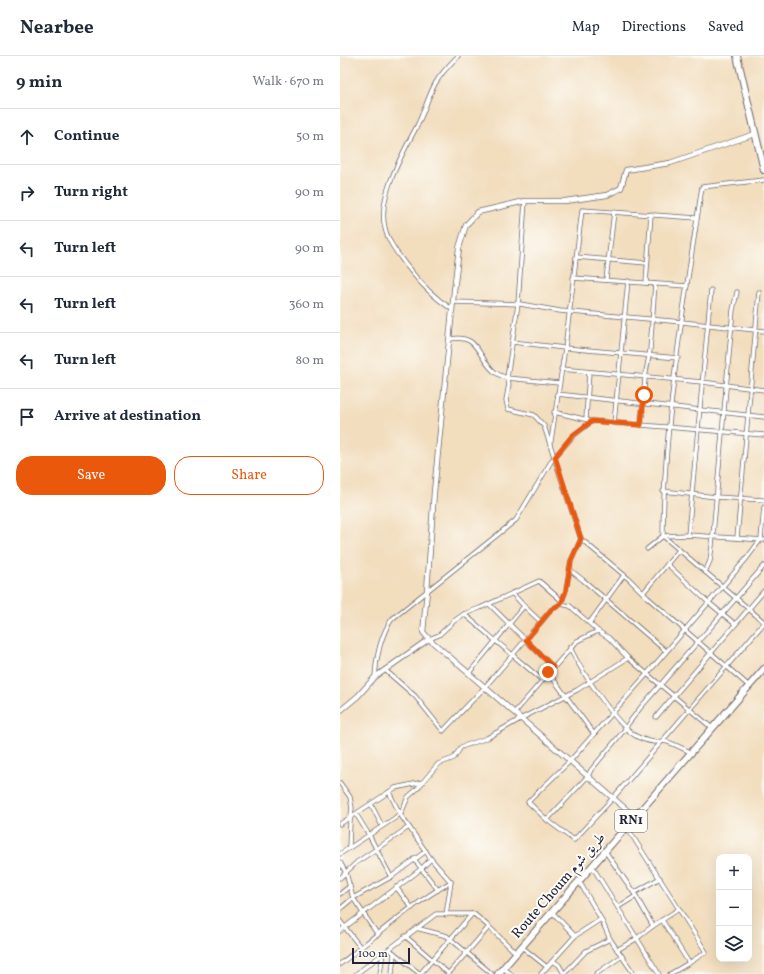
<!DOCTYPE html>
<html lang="en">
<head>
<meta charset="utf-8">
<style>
  :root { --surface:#fff; --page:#f6f6f7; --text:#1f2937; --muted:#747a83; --line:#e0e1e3; --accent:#ea580c }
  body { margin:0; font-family:Vollkorn,Amiri,serif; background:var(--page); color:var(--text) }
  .controls { position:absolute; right:12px; bottom:12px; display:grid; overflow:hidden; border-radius:8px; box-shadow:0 4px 16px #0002 }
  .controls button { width:36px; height:36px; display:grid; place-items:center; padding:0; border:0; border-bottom:1px solid var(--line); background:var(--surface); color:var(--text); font:20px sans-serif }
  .scale { position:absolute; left:12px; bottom:10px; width:58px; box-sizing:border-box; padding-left:4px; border:2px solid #22223b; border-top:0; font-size:11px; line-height:14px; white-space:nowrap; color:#22223b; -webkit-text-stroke:3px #fdfcf7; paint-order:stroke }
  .stop { position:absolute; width:12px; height:12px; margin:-9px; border:3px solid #ea580c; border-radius:50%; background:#fff }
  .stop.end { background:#ea580c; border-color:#fff; box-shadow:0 1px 4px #0008 }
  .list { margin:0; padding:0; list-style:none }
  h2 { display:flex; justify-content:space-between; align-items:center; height:52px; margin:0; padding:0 16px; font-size:17px }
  h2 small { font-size:13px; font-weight:400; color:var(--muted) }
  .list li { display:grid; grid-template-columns:26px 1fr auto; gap:12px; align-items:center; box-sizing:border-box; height:56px; padding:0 16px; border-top:1px solid var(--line) }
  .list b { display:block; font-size:15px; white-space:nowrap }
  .list em { font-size:13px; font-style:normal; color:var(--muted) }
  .actions { display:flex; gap:8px; padding:12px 16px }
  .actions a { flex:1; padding:9px 0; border:1px solid var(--accent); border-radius:16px; text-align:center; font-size:14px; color:var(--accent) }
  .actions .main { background:var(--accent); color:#fff }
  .icon { flex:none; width:22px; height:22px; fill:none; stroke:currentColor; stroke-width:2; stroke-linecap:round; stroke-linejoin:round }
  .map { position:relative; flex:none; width:424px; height:918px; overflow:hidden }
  header { display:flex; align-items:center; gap:24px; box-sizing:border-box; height:56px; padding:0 20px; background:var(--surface); border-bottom:1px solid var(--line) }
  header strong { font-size:19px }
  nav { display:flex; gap:22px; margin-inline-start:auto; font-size:14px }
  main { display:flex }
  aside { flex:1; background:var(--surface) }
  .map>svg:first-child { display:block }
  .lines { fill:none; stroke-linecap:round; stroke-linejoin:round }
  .minor-casing { stroke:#6b6368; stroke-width:5 }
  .tertiary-casing { stroke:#6b6368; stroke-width:6 }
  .trunk-casing { stroke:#6b6368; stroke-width:8 }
  .minor { stroke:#fff; stroke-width:3.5 }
  .tertiary { stroke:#fff; stroke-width:4.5 }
  .trunk { stroke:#fff; stroke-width:6 }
  .route { stroke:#ea580c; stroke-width:5 }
  .labels { text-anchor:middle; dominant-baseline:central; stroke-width:4; stroke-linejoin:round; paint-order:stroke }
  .shield { fill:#fdfcf7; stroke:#646373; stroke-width:1 }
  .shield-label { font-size:13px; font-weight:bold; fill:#22223b }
  .street-label { font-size:14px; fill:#22223b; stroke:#fdfcf7 }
</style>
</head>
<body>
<header>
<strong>Nearbee</strong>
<nav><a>Map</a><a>Directions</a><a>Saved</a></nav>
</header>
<main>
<aside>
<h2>9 min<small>Walk · 670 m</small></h2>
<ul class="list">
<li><svg class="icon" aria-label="ahead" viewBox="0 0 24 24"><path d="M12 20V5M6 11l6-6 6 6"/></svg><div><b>Continue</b></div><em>50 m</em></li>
<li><svg class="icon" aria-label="right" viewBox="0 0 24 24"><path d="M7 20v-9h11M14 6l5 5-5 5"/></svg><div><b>Turn right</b></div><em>90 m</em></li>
<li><svg class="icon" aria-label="left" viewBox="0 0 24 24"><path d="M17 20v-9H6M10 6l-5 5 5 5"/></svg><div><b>Turn left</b></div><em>90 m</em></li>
<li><svg class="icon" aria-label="left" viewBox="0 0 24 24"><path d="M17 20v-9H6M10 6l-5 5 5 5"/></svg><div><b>Turn left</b></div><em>360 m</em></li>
<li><svg class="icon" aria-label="left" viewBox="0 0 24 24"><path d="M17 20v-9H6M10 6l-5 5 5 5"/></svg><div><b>Turn left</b></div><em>80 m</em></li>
<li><svg class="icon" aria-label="arrive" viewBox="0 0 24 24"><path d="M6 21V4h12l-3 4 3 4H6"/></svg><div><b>Arrive at destination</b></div></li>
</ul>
<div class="actions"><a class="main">Save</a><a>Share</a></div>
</aside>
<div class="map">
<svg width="424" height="918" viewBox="0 0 424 918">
  <rect width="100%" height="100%" fill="#fdfcf7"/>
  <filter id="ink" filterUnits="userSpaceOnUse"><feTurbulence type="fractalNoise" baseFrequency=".025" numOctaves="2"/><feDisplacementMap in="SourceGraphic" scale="8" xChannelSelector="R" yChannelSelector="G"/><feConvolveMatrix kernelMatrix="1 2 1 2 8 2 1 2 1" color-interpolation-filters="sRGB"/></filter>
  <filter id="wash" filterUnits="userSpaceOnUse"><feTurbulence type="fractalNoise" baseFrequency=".012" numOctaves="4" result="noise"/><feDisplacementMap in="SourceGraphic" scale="16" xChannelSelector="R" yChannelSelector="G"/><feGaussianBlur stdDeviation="0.9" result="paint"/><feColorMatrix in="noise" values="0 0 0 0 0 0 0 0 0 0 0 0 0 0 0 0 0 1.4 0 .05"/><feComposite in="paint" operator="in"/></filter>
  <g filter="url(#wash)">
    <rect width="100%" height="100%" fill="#f2ddbd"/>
  </g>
  <g filter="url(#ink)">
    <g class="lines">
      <!-- minor casing -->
      <g class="minor-casing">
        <g id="minor">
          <path d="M424 124 362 131C344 247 324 363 323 480L424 566"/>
          <polyline points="185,145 178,248 167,322 219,327"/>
          <polyline points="236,201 307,207"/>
          <polyline points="233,222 347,230"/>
          <polyline points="266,224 274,156"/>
          <polyline points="306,227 311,158"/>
          <polyline points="113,246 180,248 220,255 342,266 424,275"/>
          <path d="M112 253C94 242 79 226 66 209 58 198 48 186 45 172 37 141 63 97 77 70 84 56 88 41 95 28 101 17 109 9 118 0"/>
          <path d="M110 283C140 277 137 303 156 317 159 319 164 321 167 322L169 328 166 344 168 353 194 359 204 370 241 483 231 505 226 534 221 548"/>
          <polyline points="172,286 225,292 242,154 357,162"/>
          <polyline points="221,313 362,326 424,334"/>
          <polyline points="217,338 424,361"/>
          <polyline points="214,356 248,364"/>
          <polyline points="246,363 249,316"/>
          <polyline points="274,367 288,225"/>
          <polyline points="301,369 305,322 310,294 315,228"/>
          <polyline points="211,385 225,292 338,302"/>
          <polyline points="323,435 376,441 424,444"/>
          <polyline points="424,451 421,483 407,502 307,618 230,705 188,746 207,764 248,720 251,714 286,672 288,668 301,651 424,510"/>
          <polyline points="348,479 371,234"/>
          <polyline points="397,482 419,236"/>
          <polyline points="241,483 290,524 308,542 409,630"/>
          <polyline points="307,493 323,480 348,479 424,484"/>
          <polyline points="327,508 368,546 395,568"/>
          <polyline points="230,514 243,524 326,595"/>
          <polyline points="365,516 370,505 372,490 393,254 397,236"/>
          <polyline points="303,537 339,494"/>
          <polyline points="149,548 213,611"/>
          <polyline points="184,550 201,566"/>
          <polyline points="124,558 202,624"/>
          <polyline points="250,566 284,519"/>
          <polyline points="89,583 99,579 114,565 124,558 140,552 199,525 222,545"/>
          <path d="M230 591C239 612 277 670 296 680 301 683 308 685 314 686 317 686 320 685 323 685 332 686 343 693 352 697"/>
          <polyline points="45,614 75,640 103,675 145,631 211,554 221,548 230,550 258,575 269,582 288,602 372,672"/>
          <polyline points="208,616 254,678"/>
          <polyline points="129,617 184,550 172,537"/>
          <path d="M35 621C36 602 41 578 52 563L176 464 212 404 233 380 252 365 424 379"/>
          <polyline points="175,656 237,585 258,575"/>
          <polyline points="316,661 424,535"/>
          <polyline points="0,727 10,741 12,752 10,766 9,792"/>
          <polyline points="31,748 42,770"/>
          <polyline points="16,758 29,779 51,821"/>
          <polyline points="207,764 234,784 273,742 424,567"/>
          <polyline points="0,768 55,732 83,726"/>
          <polyline points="286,770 339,853 322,864"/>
          <polyline points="265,795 296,840 313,870 322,864 349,907 330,918"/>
          <polyline points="0,798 55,762 62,755 68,741 77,733 98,708 114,702 121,691 147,682 182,662 237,634 288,602"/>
          <polyline points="74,803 98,834"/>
          <polyline points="0,806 6,817 13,842 38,879"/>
          <polyline points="252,810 319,918"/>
          <polyline points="0,822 17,806 69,771"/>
          <polyline points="56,831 72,852"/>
          <polyline points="294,837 320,822"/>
          <polyline points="0,838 10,830"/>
          <polyline points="278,851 296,840"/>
          <polyline points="0,853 13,842 51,821 86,795"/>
          <polyline points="339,853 366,896 349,907"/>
          <polyline points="106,859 111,826"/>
          <polyline points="0,865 21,892"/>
          <polyline points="76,872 107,880 152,918"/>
          <polyline points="0,875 81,813 91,803 60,758 49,736"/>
          <polyline points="65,880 109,918"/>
          <polyline points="235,880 261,863 239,825"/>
          <polyline points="270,883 294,918"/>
          <polyline points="182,891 207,911 201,918"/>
          <polyline points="49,893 80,918"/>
          <polyline points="277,894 296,883 313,870"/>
          <polyline points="213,905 219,909 224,918 246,895 270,883 261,863"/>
          <path d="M0 908C35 881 73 847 111 826L91 803"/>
          <polyline points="207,911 235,880 212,856"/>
          <polyline points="163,912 171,918"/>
          <polyline points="16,918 96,858 134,858 147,869 176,897"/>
          <polyline points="40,918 43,897"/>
          <polyline points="52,918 54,897"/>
          <polyline points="80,918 132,858"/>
          <polyline points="108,918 149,871"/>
          <polyline points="256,918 282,900"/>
        </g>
      </g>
      <!-- tertiary casing -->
      <g class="tertiary-casing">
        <g id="tertiary">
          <polyline points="0,655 18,640 35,621 89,583"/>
          <polyline points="295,761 89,583 83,576 87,535 94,436 114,235 119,192 126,169 138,156 185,145 225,145 267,139 281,132 286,114 330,107 415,78"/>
        </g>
      </g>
      <!-- trunk casing -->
      <g class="trunk-casing">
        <g id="trunk">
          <polyline points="397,0 424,114"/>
          <polyline points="158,918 424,613"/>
        </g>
      </g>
      <!-- minor -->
      <use href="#minor" class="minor"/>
      <!-- tertiary -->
      <use href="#tertiary" class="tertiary"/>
      <!-- trunk -->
      <use href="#trunk" class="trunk"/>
    </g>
  </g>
  <g class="lines" filter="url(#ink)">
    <!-- route -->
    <polyline class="route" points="208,616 213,611 186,584 211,554 221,548 226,534 231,505 241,483 215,401 232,380 252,365 301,369 304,339"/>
  </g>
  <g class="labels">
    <!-- shield labels -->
    <rect class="shield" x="275" y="754" width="32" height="22" rx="3"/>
    <g class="shield-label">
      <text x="291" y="765">RN1</text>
    </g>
    <!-- street labels -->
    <g class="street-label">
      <text transform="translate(219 830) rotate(-49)">Route Choum طريق شوم</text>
    </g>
  </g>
</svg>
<div class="controls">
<button>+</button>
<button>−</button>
<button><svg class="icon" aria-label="layers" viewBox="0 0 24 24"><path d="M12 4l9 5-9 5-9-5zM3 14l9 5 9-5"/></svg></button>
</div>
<div class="scale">100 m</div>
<div class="stop" style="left:304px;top:339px"></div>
<div class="stop end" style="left:208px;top:616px"></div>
</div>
</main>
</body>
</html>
